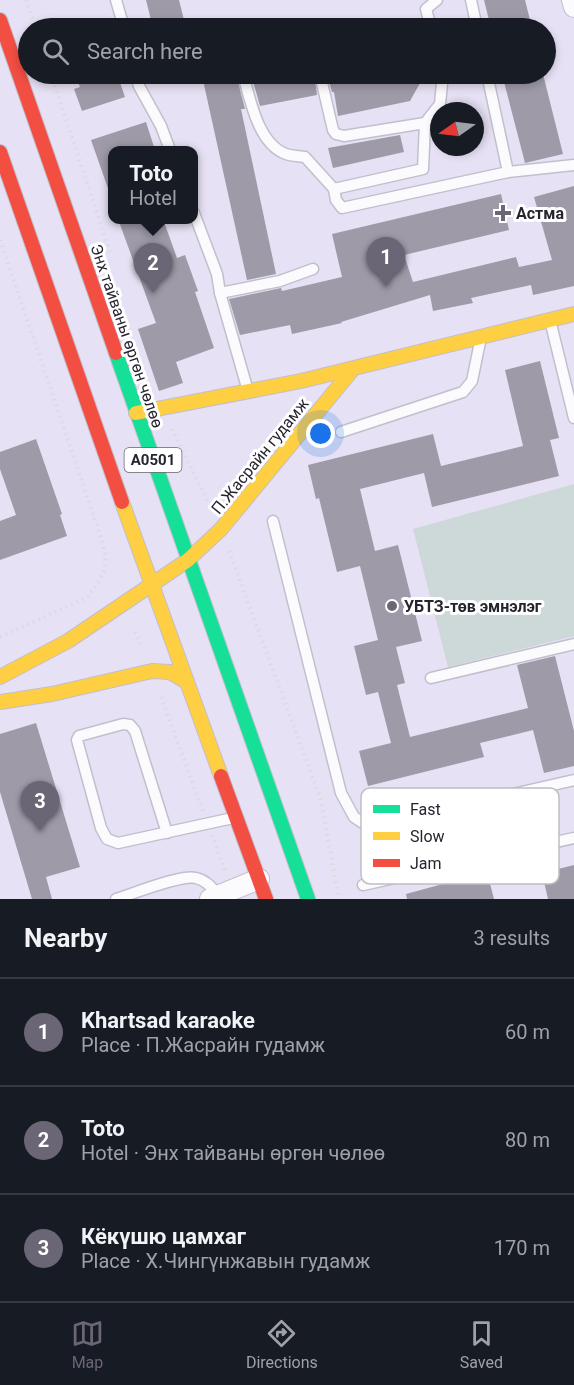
<!DOCTYPE html>
<html lang="en">
<head>
<meta charset="utf-8">
<style>
  :root { --surface:#171b24; --page:#242831; --text:#f1f3f6; --muted:#9ea1a6; --line:#363941; --accent:#6a6675 }
  body { margin:0; font-family:Roboto,sans-serif; background:var(--page); color:var(--text) }
  .compass { position:absolute; left:430px; top:102px; width:54px; height:54px; border-radius:50%; background:var(--surface); box-shadow:0 3px 9px #0003; rotate:256deg }
  .you { position:absolute; left:321px; top:434px; width:21px; height:21px; margin:-15px; border:4px solid #fff; border-radius:50%; background:#1a73e8; box-shadow:0 0 0 9px #1a73e833 }
  .badge { display:grid; place-items:center; width:39px; height:39px; border-radius:50%; background:var(--accent); color:#fff; font-size:20px; font-weight:700 }
  .pin { position:absolute; translate:-50% -50px; filter:drop-shadow(0 2px 3px #0008) }
  .pin::after { content:''; position:absolute; top:32px; width:21px; height:18px; background:inherit; clip-path:polygon(0 0,100% 0,50% 100%) }
  .popup { position:absolute; left:108px; top:146px; width:90px; height:78px; box-sizing:border-box; display:grid; place-content:center; border-radius:12px; background:var(--surface); filter:drop-shadow(0 2px 4px #0005); font-size:20px; white-space:nowrap; color:var(--muted) }
  .popup b { font-size:22px; color:var(--text) }
  .popup::after { content:''; position:absolute; left:50%; top:100%; margin-left:-12px; border:12px solid transparent; border-top-color:var(--surface) }
  .list { margin:0; padding:0; list-style:none }
  h2 { display:flex; justify-content:space-between; align-items:center; height:78px; margin:0; padding:0 24px; font-size:26px }
  h2 small { font-size:20px; font-weight:400; color:var(--muted) }
  .list li { display:grid; grid-template-columns:39px 1fr auto; gap:18px; align-items:center; box-sizing:border-box; height:108px; padding:0 24px; border-top:2px solid var(--line) }
  .list b { display:block; font-size:22px; white-space:nowrap }
  .list p { margin:0; font-size:20px; white-space:nowrap; color:var(--muted) }
  .list em { font-size:20px; font-style:normal; color:var(--muted) }
  .icon { flex:none; width:33px; height:33px; fill:none; stroke:currentColor; stroke-width:2; stroke-linecap:round; stroke-linejoin:round }
  .map { position:relative; flex:none; width:574px; height:899px; overflow:hidden }
  .search { position:absolute; background:var(--surface); box-shadow:0 3px 9px #0003; left:18px; right:18px; top:18px; height:66px; display:flex; align-items:center; gap:15px; box-sizing:border-box; padding:0 21px; border-radius:33px; color:var(--muted); font-size:22px }
  .sheet { height:402px; background:var(--surface) }
  nav { display:flex; justify-content:space-around; align-items:center; box-sizing:border-box; height:84px; border-top:2px solid var(--line); background:var(--surface); font-size:16px; color:var(--muted) }
  nav a { display:grid; justify-items:center; gap:3px }
  nav .on { color:var(--accent) }
  .map>svg:first-child { display:block }
  .green { fill:#cdd8d9 }
  .building { fill:#9e9aa8 }
  .lines { fill:none; stroke-linecap:round; stroke-linejoin:round }
  .lane-casing { stroke:#c2bfcd; stroke-width:13 }
  .street-casing { stroke:#c2bfcd; stroke-width:22 }
  .fast-casing { stroke:#c2bfcd; stroke-width:16 }
  .slow-casing { stroke:#c2bfcd; stroke-width:16 }
  .jam-casing { stroke:#c2bfcd; stroke-width:16 }
  .path { stroke:#dcdae0; stroke-width:4; stroke-dasharray:1.5 4.5; stroke-linecap:butt }
  .lane { stroke:#fbfafd; stroke-width:10 }
  .street { stroke:#fbfafd; stroke-width:20 }
  .fast { stroke:#16e098; stroke-width:14 }
  .slow { stroke:#ffcf43; stroke-width:14 }
  .jam { stroke:#f24e42; stroke-width:14 }
  .poi-dot { fill:#6a6675; stroke:#fff; stroke-width:2 }
  .labels { text-anchor:middle; dominant-baseline:central; stroke-width:6; stroke-linejoin:round; paint-order:stroke }
  .shield { fill:#fff; stroke:#68666e; stroke-width:1.5 }
  .shield-label { font-size:15px; font-weight:bold; fill:#272430 }
  .poi-label { font-size:16px; font-weight:bold; fill:#272430; stroke:#fff; text-anchor:start }
  .street-label { font-size:16px; fill:#272430; stroke:#fff }
  .key { fill:#fff; stroke:#bebdc1; stroke-width:1.5 }
  .key-label { font-size:16px; fill:#272430 }
</style>
</head>
<body>
<div class="map">
<svg width="574" height="899" viewBox="0 0 574 899">
  <rect width="100%" height="100%" fill="#e6e1f4"/>
  <!-- green -->
  <polygon class="green" points="574,484 574,636 448,667 413,529"/>
  <!-- building -->
  <g class="building">
    <polygon points="146,0 179,0 186,28 153,28"/>
    <polygon points="484,0 525,0 532,28 491,28"/>
    <polygon points="75,74 117,74 125,97 82,111 74,89 80,87"/>
    <polygon points="228,74 236,74 245,109 241,109 276,274 247,280 203,80"/>
    <polygon points="251,74 425,74 410,101 338,116 334,92 332,92 329,81 325,76 320,76 315,80 317,95 260,106"/>
    <polygon points="502,74 543,74 563,154 525,163"/>
    <polygon points="146,122 155,150 112,150 112,194 110,194 91,140"/>
    <polygon points="400,135 404,152 333,168 328,148"/>
    <polygon points="574,186 574,286 533,295 531,285 471,298 473,303 433,311 430,295 341,322 342,323 292,334 290,325 240,335 229,299 281,288 282,291 342,277 332,234 501,194 509,230 404,255 413,282 516,257 519,267 552,260 534,197"/>
    <polygon points="118,219 163,219 177,258 185,255 198,291 195,292 214,348 176,362 183,383 159,391 138,329 156,323"/>
    <polygon points="540,361 559,438 550,440 559,476 432,507 424,473 360,489 375,551 398,545 422,641 396,647 405,683 397,685 410,737 528,708 517,665 555,656 574,731 574,766 544,773 533,730 480,743 484,757 368,786 359,751 391,743 378,692 366,695 354,646 378,640 360,566 337,572 319,498 316,499 308,465 433,434 441,466 523,446 505,370"/>
    <polygon points="36,439 62,514 60,515 67,536 0,560 0,521 16,515 0,469 0,452"/>
    <polygon points="36,723 80,867 46,877 52,899 32,899 0,792 0,734"/>
    <polygon points="574,865 574,899 548,899 542,873"/>
    <polygon points="487,872 494,899 407,899 406,894"/>
  </g>
  <g class="lines">
    <!-- lane casing -->
    <g class="lane-casing">
      <g id="lane">
        <polyline points="116,0 124,28"/>
        <polyline points="471,0 477,28"/>
        <polyline points="431,28 426,9 437,0"/>
        <polyline points="135,74 139,86 161,126 170,150"/>
        <path d="M243 74C250 99 258 144 286 154 291 156 299 156 305 157L334 189 423 169 425 123 440 104 442 83 440 74"/>
        <polyline points="487,74 508,172"/>
        <polyline points="322,83 333,130 336,134 344,136 425,123"/>
        <polyline points="334,189 336,200 342,208 508,172 574,165"/>
        <polyline points="194,213 217,274 220,293 248,391"/>
        <polyline points="220,293 280,281 313,269"/>
        <polyline points="550,320 574,418"/>
        <polyline points="341,432 463,392 472,381 480,342"/>
        <polyline points="273,521 341,793 354,817 369,827 574,780"/>
        <polyline points="431,678 574,644"/>
        <polyline points="167,833 135,731 130,725 123,724 79,736 77,740 101,828 107,839 118,843 233,818"/>
        <polyline points="363,885 574,838"/>
        <path d="M116 899C133 894 181 874 196 878 205 880 213 888 218 896"/>
      </g>
    </g>
    <!-- street casing -->
    <g class="street-casing">
      <g id="street">
        <polyline points="572,0 574,7"/>
        <polyline points="210,899 259,879"/>
      </g>
    </g>
    <!-- fast casing -->
    <g class="fast-casing">
      <polyline id="fast" points="116,353 308,899"/>
    </g>
    <!-- slow casing -->
    <g class="slow-casing">
      <g id="slow">
        <polyline points="136,413 301,381 574,314"/>
        <polyline points="122,502 221,776"/>
        <polyline points="0,677 68,641 188,560 221,529 353,369"/>
        <polyline points="0,702 52,694 152,671 170,672 187,682"/>
      </g>
    </g>
    <!-- jam casing -->
    <g class="jam-casing">
      <g id="jam">
        <polyline points="0,20 116,353"/>
        <polyline points="0,152 122,502"/>
        <polyline points="221,776 266,899"/>
      </g>
    </g>
    <!-- path -->
    <g class="path">
      <polyline points="26,0 36,28"/>
      <polyline points="51,74 110,252"/>
      <polyline points="0,240 100,534 106,556 104,571 97,585 86,598 0,637"/>
      <polyline points="172,429 211,508"/>
      <polyline points="229,551 321,800 339,899"/>
      <polyline points="135,632 143,648"/>
      <polyline points="161,697 203,811"/>
      <polyline points="212,835 226,873"/>
    </g>
    <!-- lane -->
    <use href="#lane" class="lane"/>
    <!-- street -->
    <use href="#street" class="street"/>
    <!-- fast -->
    <use href="#fast" class="fast"/>
    <!-- slow -->
    <use href="#slow" class="slow"/>
    <!-- jam -->
    <use href="#jam" class="jam"/>
  </g>
  <!-- markers -->
  <g class="poi-dot">
    <path d="M500 204h6v6h6v6h-6v6h-6v-6h-6v-6h6z"/>
    <circle cx="392" cy="606" r="6"/>
  </g>
  <g class="labels">
    <!-- shield labels -->
    <rect class="shield" x="124.5" y="448" width="57" height="24" rx="4.5"/>
    <g class="shield-label">
      <text x="153" y="460">A0501</text>
    </g>
    <!-- poi labels -->
    <g class="poi-label">
      <text x="516" y="213">Астма</text>
      <text x="404" y="606">УБТЗ-төв эмнэлэг</text>
    </g>
    <!-- street labels -->
    <g class="street-label">
      <text transform="translate(127 336) rotate(71)">Энх тайваны өргөн чөлөө</text>
      <text transform="translate(260 456) rotate(-51)">П.Жасрайн гудамж</text>
    </g>
  </g>
  <!-- legend -->
  <rect x="361" y="788" width="198" height="96" rx="9" class="key"/>
  <rect x="373" y="805" width="27" height="8" fill="#16e098"/>
  <rect x="373" y="832" width="27" height="8" fill="#ffcf43"/>
  <rect x="373" y="859" width="27" height="8" fill="#f24e42"/>
  <g class="key-label">
    <text x="410" y="815">Fast</text>
    <text x="410" y="842">Slow</text>
    <text x="410" y="869">Jam</text>
  </g>
</svg>
<svg class="compass" viewBox="-18 -18 36 36"><path d="M0-13l5 13h-10z" fill="#e53935"/><path d="M0 13l5-13h-10z" fill="#9ea1a6"/></svg>
<div class="you"></div>
<div class="pin badge" style="left:386px;top:287px">1</div>
<div class="pin badge" style="left:153px;top:293px">2</div>
<div class="popup"><b>Toto</b>Hotel</div>
<div class="pin badge" style="left:40px;top:831px">3</div>
<div class="search"><svg class="icon" aria-label="search" viewBox="0 0 24 24"><circle cx="10" cy="10" r="6"/><path d="M15 15l6 6"/></svg>Search here</div>
</div>
<section class="sheet">
<h2>Nearby<small>3 results</small></h2>
<ul class="list">
<li><span class="badge">1</span><div><b>Khartsad karaoke</b><p>Place · П.Жасрайн гудамж</p></div><em>60 m</em></li>
<li><span class="badge">2</span><div><b>Toto</b><p>Hotel · Энх тайваны өргөн чөлөө</p></div><em>80 m</em></li>
<li><span class="badge">3</span><div><b>Кёкүшю цамхаг</b><p>Place · Х.Чингүнжавын гудамж</p></div><em>170 m</em></li>
</ul>
</section>
<nav>
<a class="on"><svg class="icon" aria-label="map" viewBox="0 0 24 24"><path d="M3 6l6-2 6 2 6-2v14l-6 2-6-2-6 2zM9 4v14M15 6v14"/></svg>Map</a>
<a><svg class="icon" aria-label="directions" viewBox="0 0 24 24"><path d="M12 3l9 9-9 9-9-9zM9 14v-3h6M13 9l2 2-2 2"/></svg>Directions</a>
<a><svg class="icon" aria-label="saved" viewBox="0 0 24 24"><path d="M7 4h10v16l-5-4-5 4z"/></svg>Saved</a>
</nav>
</body>
</html>
